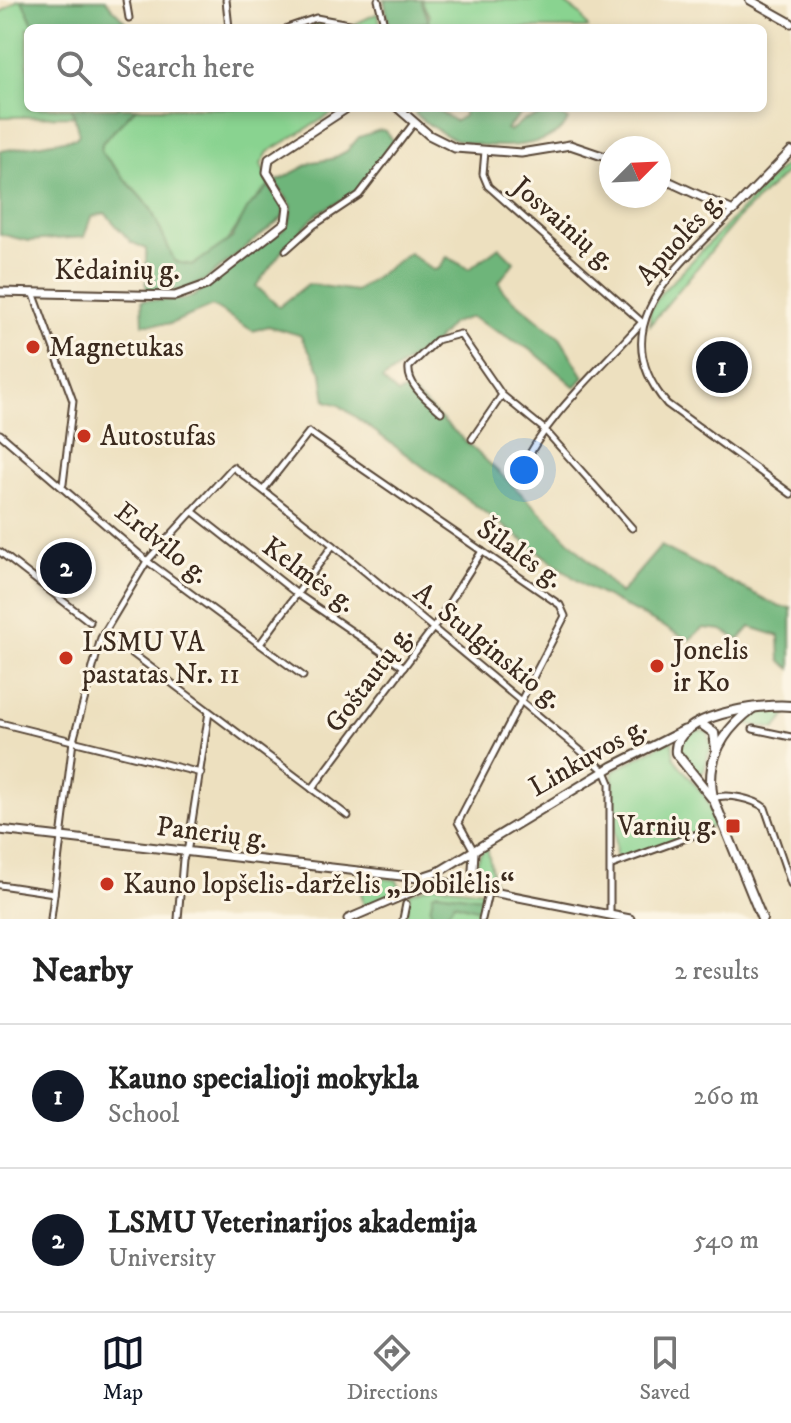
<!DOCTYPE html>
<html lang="en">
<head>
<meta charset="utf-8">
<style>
  :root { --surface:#fff; --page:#f2f2f2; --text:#222; --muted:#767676; --line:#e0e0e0; --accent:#111827 }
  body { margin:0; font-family:"IM FELL DW Pica",serif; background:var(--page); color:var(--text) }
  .compass { position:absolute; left:599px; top:136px; width:72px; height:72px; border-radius:50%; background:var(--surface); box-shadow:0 4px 12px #0003; rotate:66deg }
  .you { position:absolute; left:524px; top:470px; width:28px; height:28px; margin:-20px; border:6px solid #fff; border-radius:50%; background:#1a73e8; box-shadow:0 0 0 12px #1a73e833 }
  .badge { display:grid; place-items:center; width:52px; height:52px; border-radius:50%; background:var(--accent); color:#fff; font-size:26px; font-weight:700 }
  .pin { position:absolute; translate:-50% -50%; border:4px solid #fff; box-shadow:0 2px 8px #0006 }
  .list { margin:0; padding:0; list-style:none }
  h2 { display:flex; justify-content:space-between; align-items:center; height:104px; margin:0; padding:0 32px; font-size:34px }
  h2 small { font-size:26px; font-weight:400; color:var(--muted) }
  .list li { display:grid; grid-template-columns:52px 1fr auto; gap:24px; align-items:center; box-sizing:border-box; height:144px; padding:0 32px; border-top:2px solid var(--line) }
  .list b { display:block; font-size:30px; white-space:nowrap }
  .list p { margin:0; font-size:26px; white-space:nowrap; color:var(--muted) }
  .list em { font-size:26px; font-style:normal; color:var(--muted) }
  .icon { flex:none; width:44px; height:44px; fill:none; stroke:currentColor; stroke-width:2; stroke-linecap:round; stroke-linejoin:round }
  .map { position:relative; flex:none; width:791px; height:919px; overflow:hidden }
  .search { position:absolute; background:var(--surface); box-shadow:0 4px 12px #0003; left:24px; right:24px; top:24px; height:88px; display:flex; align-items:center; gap:20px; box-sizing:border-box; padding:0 28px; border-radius:12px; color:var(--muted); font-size:30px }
  .sheet { height:392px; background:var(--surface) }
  nav { display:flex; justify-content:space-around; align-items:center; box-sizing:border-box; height:112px; border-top:2px solid var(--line); background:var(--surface); font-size:22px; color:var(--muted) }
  nav a { display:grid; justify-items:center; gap:4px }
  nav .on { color:var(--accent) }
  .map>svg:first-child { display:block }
  .green { fill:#89d390; stroke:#627e57; stroke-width:2 }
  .forest { fill:#6eb57a; stroke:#54704c; stroke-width:2 }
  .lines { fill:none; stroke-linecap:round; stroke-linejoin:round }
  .street-casing { stroke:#564536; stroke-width:9 }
  .secondary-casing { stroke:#564536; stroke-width:11 }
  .primary-casing { stroke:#564536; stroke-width:12 }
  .street { stroke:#fff; stroke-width:5 }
  .secondary { stroke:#fff; stroke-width:7 }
  .primary { stroke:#fff; stroke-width:8 }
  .poi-dot { fill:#c8321e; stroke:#fcf5e5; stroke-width:3 }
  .labels { text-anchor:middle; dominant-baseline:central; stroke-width:6; stroke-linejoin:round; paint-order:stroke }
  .street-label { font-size:28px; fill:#3b2a1e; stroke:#fcf5e5 }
  .poi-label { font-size:28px; fill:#3b2a1e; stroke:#fcf5e5; text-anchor:start }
</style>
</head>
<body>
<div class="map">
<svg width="791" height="919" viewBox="0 0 791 919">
  <rect width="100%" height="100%" fill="#fcf5e5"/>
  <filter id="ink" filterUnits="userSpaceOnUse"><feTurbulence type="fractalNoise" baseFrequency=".0125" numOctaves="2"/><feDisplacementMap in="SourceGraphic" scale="16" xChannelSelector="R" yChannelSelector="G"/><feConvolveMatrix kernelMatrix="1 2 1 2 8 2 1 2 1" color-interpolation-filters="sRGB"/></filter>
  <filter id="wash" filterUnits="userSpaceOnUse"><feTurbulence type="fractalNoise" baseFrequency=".006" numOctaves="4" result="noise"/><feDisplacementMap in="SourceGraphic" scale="32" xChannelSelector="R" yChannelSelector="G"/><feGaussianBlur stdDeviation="1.8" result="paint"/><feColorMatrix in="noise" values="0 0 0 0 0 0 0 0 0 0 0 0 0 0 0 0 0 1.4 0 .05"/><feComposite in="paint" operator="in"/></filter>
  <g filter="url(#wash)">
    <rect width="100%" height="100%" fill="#ede0bf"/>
    <!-- green -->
    <g class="green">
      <polygon points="18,0 22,0 35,28 28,28 28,108 72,108 76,116 0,117 0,13"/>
      <polygon points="421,0 560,0 581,15 588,28 414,28 430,17"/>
      <polygon points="378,13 381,28 292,28 316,19 353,25"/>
      <path d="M136 108H341L268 152 261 164 269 186C239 209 229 264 185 266L171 258 151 209 101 152 102 143Z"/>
      <polygon points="791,158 791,168 738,218 650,325 650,311 661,293"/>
      <polygon points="773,709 791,710 775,729 740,723 756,713"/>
      <polygon points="699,730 708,732 711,746 704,771 699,774 679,749 685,736"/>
      <polygon points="672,739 674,758 706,798 717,825 616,861 613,771"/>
      <path d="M487 847 495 886 486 885C475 873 473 857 487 847Z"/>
      <polygon points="358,876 397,880 401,889 364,908"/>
      <polygon points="434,885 484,891 479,919 405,919 410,893"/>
    </g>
    <!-- forest -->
    <g class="forest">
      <polygon points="22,0 105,0 131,28 35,28"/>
      <polygon points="421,0 429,22 417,24 414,28 390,28 384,0"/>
      <polygon points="72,108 136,108 102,143 101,152 151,209 175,262 193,265 232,238 247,209 269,186 284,208 283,217 204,281 184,290 146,292 146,249 131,242 105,213 91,217 84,237 28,241 0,234 0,151 76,138 79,134"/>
      <path d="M419 108H434L455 121 464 116V108H527L506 129 510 131 522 121 539 116V108H550L568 120C552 152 481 150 452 138 439 132 426 123 415 114Z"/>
      <path d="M380 130 386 131 395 143 356 193 319 212 285 247 256 286 279 307 308 284 356 291 409 253 433 270 438 269 447 257 469 269 499 247 514 262 499 282 503 291 560 338 584 377 575 387 533 351 471 317 452 323 437 340 382 380 398 394 408 389C481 455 553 521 620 594L661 546 780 607 791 608V669L780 660 779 636 750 627 739 640 722 630 703 628 689 640 585 586 339 405 326 401 322 374 300 335 268 326 253 331 212 306 170 324H143L142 300H181L194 296 283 230 289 222 292 206 275 182 313 162 332 159 347 151 359 137Z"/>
      <polygon points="437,892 483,898 480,910 454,903 448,912 450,916 468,919 438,919 430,910 433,894"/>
    </g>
  </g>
  <g filter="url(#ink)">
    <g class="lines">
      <!-- street casing -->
      <g class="street-casing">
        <g id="street">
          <polyline points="126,0 129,18"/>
          <polyline points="226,0 229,28"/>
          <polyline points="378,0 385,28"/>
          <polyline points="287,28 316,18 371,28"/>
          <path d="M485 151 483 174 488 186 642 322C599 371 548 413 520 472"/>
          <path d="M733 211C680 265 600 325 667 404L791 494"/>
          <polyline points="286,250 314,225 359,195 414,123"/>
          <polyline points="33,292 73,401 63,484"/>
          <path d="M441 412C428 400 407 386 409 367L437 340 460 334 502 395 544 429 632 528"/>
          <polyline points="0,434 147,561 303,676"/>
          <polyline points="472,439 502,395"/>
          <polyline points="264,489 309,432 560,605 565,616 458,822 474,851"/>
          <polyline points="192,511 296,593 404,667"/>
          <polyline points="0,552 90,622"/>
          <polyline points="104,632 348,816"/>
          <polyline points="260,644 333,545"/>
          <polyline points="0,723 201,773"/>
          <polyline points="753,729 791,737"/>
          <polyline points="312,789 434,627 482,551"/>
          <path d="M714 798C727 793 754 799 765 808L791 884"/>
          <polyline points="612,865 711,829"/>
          <polyline points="0,885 54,893"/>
          <polyline points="51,919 73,741 101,638 147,561 233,467 333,545 605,771 610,783 610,915"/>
          <polyline points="178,919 183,859 188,847 209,712"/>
          <polyline points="403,919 406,904"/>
          <polyline points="482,919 489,889"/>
        </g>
      </g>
      <!-- secondary casing -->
      <g class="secondary-casing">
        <g id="secondary">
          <polyline points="750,0 791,23"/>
          <polyline points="398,108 429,135 455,148 521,153 570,145 611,159"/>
          <polyline points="659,177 733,211 791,151"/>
          <polyline points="0,292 175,296 206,285 286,222 288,206 267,172 269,159 347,108"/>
          <polyline points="0,830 419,878 440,871 613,766 684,730"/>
          <polyline points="474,851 473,870 483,888"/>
          <polyline points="348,919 437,881 630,919"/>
        </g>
      </g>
      <!-- primary casing -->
      <g class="primary-casing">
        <g id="primary">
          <path d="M753 708C722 731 705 760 713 798L762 919"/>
          <polyline points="700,723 714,733 716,749"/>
          <path d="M712 798 676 753C671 715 763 703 791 706"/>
        </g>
      </g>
      <!-- street -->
      <use href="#street" class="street"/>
      <!-- secondary -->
      <use href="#secondary" class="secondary"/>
      <!-- primary -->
      <use href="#primary" class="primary"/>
    </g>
  </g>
  <!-- markers -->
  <g class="poi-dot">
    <circle cx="33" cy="347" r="8"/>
    <circle cx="84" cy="436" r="8"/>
    <circle cx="66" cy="658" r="8"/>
    <circle cx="657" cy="666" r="8"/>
    <rect x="725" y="818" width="16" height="16" rx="4"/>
    <circle cx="107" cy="884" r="8"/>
  </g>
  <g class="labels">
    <!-- street labels -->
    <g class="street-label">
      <text transform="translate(564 224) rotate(41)">Josvainių g.</text>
      <text transform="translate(680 238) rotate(-48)">Apuolės g.</text>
      <text x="117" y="270">Kėdainių g.</text>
      <text transform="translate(162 543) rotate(39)">Erdvilo g.</text>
      <text transform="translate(520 554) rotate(35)">Šilalės g.</text>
      <text transform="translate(309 575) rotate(36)">Kelmės g.</text>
      <text transform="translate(488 646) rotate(39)">A. Stulginskio g.</text>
      <text transform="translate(369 679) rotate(-53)">Goštautų g.</text>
      <text transform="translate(588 757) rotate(-30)">Linkuvos g.</text>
      <text transform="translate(212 833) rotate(7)">Panerių g.</text>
    </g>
    <!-- poi labels -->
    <g class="poi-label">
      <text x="49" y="347">Magnetukas</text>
      <text x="100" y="436">Autostufas</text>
      <text x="82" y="642">LSMU VA<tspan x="82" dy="32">pastatas Nr. 11</tspan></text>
      <text x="673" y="650">Jonelis<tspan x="673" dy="32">ir Ko</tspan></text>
      <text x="717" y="826" text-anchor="end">Varnių g.</text>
      <text x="123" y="884">Kauno lopšelis-darželis „Dobilėlis“</text>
    </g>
  </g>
</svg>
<svg class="compass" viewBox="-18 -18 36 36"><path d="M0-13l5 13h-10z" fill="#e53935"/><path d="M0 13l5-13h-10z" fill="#767676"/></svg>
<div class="you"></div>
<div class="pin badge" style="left:722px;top:367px">1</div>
<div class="pin badge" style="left:66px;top:568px">2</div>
<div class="search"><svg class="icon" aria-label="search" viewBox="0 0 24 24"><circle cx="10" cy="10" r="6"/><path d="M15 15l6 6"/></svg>Search here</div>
</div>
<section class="sheet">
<h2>Nearby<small>2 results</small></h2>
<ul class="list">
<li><span class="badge">1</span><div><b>Kauno specialioji mokykla</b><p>School</p></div><em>260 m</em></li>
<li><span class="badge">2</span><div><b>LSMU Veterinarijos akademija</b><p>University</p></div><em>540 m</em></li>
</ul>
</section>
<nav>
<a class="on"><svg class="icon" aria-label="map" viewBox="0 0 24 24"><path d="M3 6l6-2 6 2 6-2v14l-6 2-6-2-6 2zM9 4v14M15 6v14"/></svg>Map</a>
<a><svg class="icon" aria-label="directions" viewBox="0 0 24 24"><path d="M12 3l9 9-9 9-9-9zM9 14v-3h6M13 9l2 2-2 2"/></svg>Directions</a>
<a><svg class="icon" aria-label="saved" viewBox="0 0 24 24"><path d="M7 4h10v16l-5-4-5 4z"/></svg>Saved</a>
</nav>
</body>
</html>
